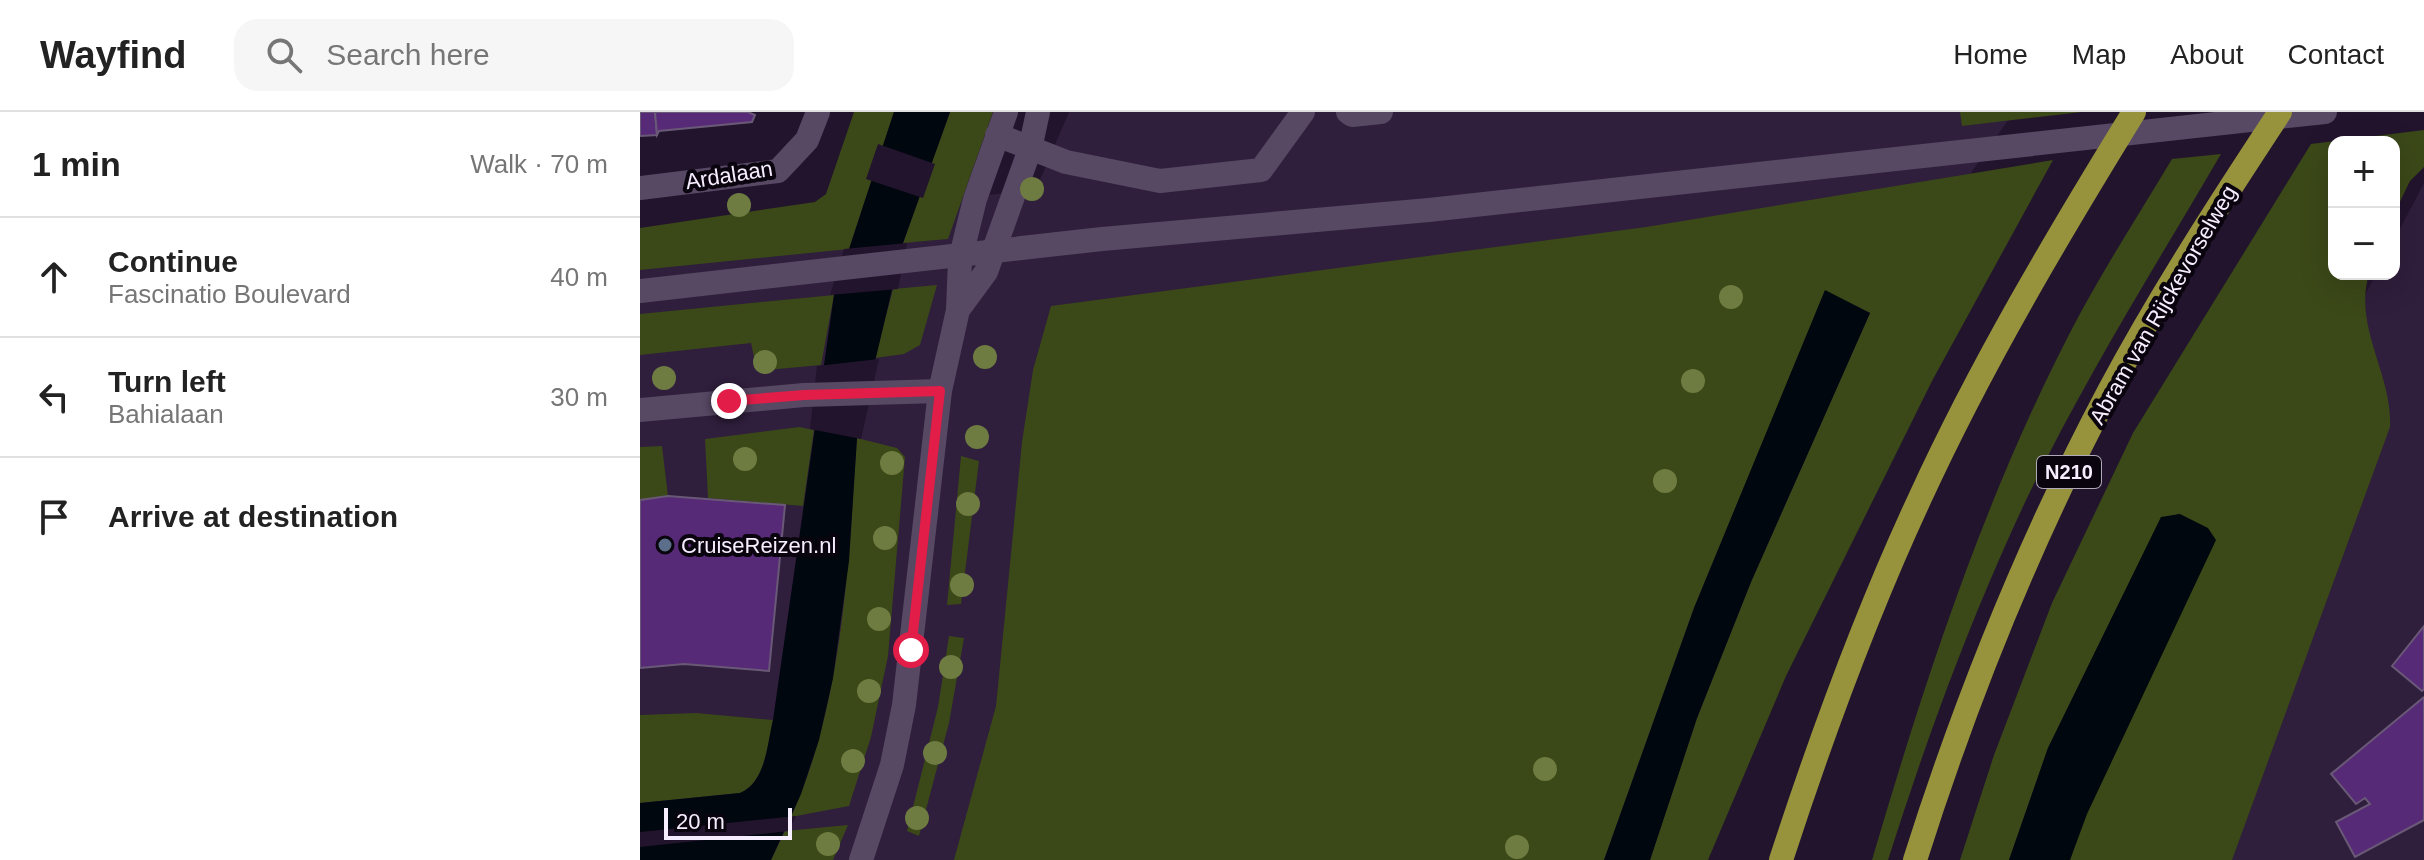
<!DOCTYPE html>
<html lang="en">
<head>
<meta charset="utf-8">
<style>
  :root { --surface:#fff; --page:#f6f6f6; --text:#222; --muted:#767676; --line:#e0e0e0 }
  body { margin:0; font-family:Arial,sans-serif; background:var(--page); color:var(--text) }
  .controls { position:absolute; right:24px; top:24px; display:grid; overflow:hidden; border-radius:16px; box-shadow:0 8px 32px #0002 }
  .controls button { width:72px; height:72px; display:grid; place-items:center; padding:0; border:0; border-bottom:2px solid var(--line); background:var(--surface); color:var(--text); font:40px sans-serif }
  .scale { position:absolute; left:24px; bottom:20px; width:128px; box-sizing:border-box; padding-left:8px; border:4px solid #f6eeff; border-top:0; font-size:22px; line-height:28px; white-space:nowrap; color:#f6eeff; -webkit-text-stroke:6px #09040d; paint-order:stroke }
  .stop { position:absolute; width:24px; height:24px; margin:-18px; border:6px solid #e11d48; border-radius:50%; background:#fff }
  .stop.end { background:#e11d48; border-color:#fff; box-shadow:0 2px 8px #0008 }
  .list { margin:0; padding:0; list-style:none }
  h2 { display:flex; justify-content:space-between; align-items:center; height:104px; margin:0; padding:0 32px; font-size:34px }
  h2 small { font-size:26px; font-weight:400; color:var(--muted) }
  .list li { display:grid; grid-template-columns:52px 1fr auto; gap:24px; align-items:center; box-sizing:border-box; height:120px; padding:0 32px; border-top:2px solid var(--line) }
  .list b { display:block; font-size:30px; white-space:nowrap }
  .list p { margin:0; font-size:26px; white-space:nowrap; color:var(--muted) }
  .list em { font-size:26px; font-style:normal; color:var(--muted) }
  .icon { flex:none; width:44px; height:44px; fill:none; stroke:currentColor; stroke-width:2; stroke-linecap:round; stroke-linejoin:round }
  .map { position:relative; flex:none; width:1784px; height:748px; overflow:hidden }
  header { display:flex; align-items:center; gap:48px; box-sizing:border-box; height:112px; padding:0 40px; background:var(--surface); border-bottom:2px solid var(--line) }
  header strong { font-size:38px }
  nav { display:flex; gap:44px; margin-inline-start:auto; font-size:28px }
  .search { width:560px; height:72px; background:var(--page); display:flex; align-items:center; gap:20px; box-sizing:border-box; padding:0 28px; border-radius:24px; color:var(--muted); font-size:30px }
  main { display:flex }
  aside { flex:1; background:var(--surface) }
  .map>svg:first-child { display:block }
  .built { fill:#2f1e3c }
  .green { fill:#3b4818 }
  .water { fill:#00070e }
  .pier { fill:#22142d }
  .building { fill:#572a77; stroke:#695976; stroke-width:2 }
  .lines { fill:none; stroke-linecap:round; stroke-linejoin:round }
  .service { stroke:#574864; stroke-width:24 }
  .minor { stroke:#574864; stroke-width:24 }
  .tertiary { stroke:#574864; stroke-width:24 }
  .trunk { stroke:#97933c; stroke-width:24 }
  .tree { fill:#6e7c41 }
  .route { stroke:#e11d48; stroke-width:10 }
  .service-dot { fill:#5c6f8a; stroke:#09040d; stroke-width:3 }
  .labels { text-anchor:middle; dominant-baseline:central; stroke-width:8; stroke-linejoin:round; paint-order:stroke }
  .shield { fill:#09040d; stroke:#afa8b6; stroke-width:2 }
  .shield-label { font-size:20px; font-weight:bold; fill:#f6eeff }
  .street-label { font-size:22px; fill:#f6eeff; stroke:#09040d }
  .poi-label { font-size:22px; fill:#f6eeff; stroke:#09040d; text-anchor:start }
</style>
</head>
<body>
<header>
<strong>Wayfind</strong>
<div class="search"><svg class="icon" aria-label="search" viewBox="0 0 24 24"><circle cx="10" cy="10" r="6"/><path d="M15 15l6 6"/></svg>Search here</div>
<nav><a>Home</a><a>Map</a><a>About</a><a>Contact</a></nav>
</header>
<main>
<aside>
<h2>1 min<small>Walk · 70 m</small></h2>
<ul class="list">
<li><svg class="icon" aria-label="ahead" viewBox="0 0 24 24"><path d="M12 20V5M6 11l6-6 6 6"/></svg><div><b>Continue</b><p>Fascinatio Boulevard</p></div><em>40 m</em></li>
<li><svg class="icon" aria-label="left" viewBox="0 0 24 24"><path d="M17 20v-9H6M10 6l-5 5 5 5"/></svg><div><b>Turn left</b><p>Bahialaan</p></div><em>30 m</em></li>
<li><svg class="icon" aria-label="arrive" viewBox="0 0 24 24"><path d="M6 21V4h12l-3 4 3 4H6"/></svg><div><b>Arrive at destination</b></div></li>
</ul>
</aside>
<div class="map">
<svg width="1784" height="748" viewBox="0 0 1784 748">
  <rect width="100%" height="100%" fill="#22142d"/>
  <!-- built -->
  <g class="built">
    <polygon points="429,0 1374,0 1249,177 1000,748 0,748 0,127 396,77"/>
    <polygon points="1784,71 1784,748 1549,748 1621,381 1736,162 1754,162 1754,128"/>
  </g>
  <!-- green -->
  <g class="green">
    <polygon points="214,0 254,0 209,137 0,158 0,116 175,90 186,82"/>
    <polygon points="310,0 353,0 308,127 263,131"/>
    <polygon points="1320,0 1442,0 1322,14"/>
    <path d="M1784 18V55L1770 69 1754 102V30H1694V162H1729C1713 215 1753 263 1750 315L1592 748H1430L1540 402 1521 406 1408 636 1369 748H1320L1354 643 1412 491 1493 321 1671 32Z"/>
    <path d="M1581 42C1505 172 1422 302 1362 441 1318 541 1281 644 1248 748H1232C1287 561 1349 371 1442 198 1470 147 1502 97 1532 47Z"/>
    <polygon points="1413,48 1292,269 1146,564 1068,748 1010,748 1057,606 1111,470 1230,201 1185,179 1054,496 964,748 314,748 356,594 382,330 393,258 411,194 1006,115"/>
    <polygon points="297,173 280,233 264,242 235,246 253,177"/>
    <polygon points="194,183 181,253 117,259 111,231 0,243 0,202"/>
    <polygon points="159,315 174,318 163,394 68,386 65,327"/>
    <path d="M217 326 257 336 265 345 248 544 231 625 209 694 151 705C204 587 208 453 217 326Z"/>
    <polygon points="22,334 28,384 0,397 0,335"/>
    <polygon points="321,344 339,349 321,492 307,493"/>
    <polygon points="309,524 324,526 309,611 279,724 267,719 298,595"/>
    <path d="M56 601 133 608C127 633 126 670 100 681L0 691V603Z"/>
    <polygon points="208,713 193,748 131,748 145,719"/>
  </g>
  <!-- water -->
  <g class="water">
    <path d="M254 0H310L263 131 217 326 209 449 193 566 179 628 161 682 131 748H0V691L100 681C126 670 127 633 133 608L194 183Z"/>
    <polygon points="1185,178 1230,201 1111,470 1057,606 1010,748 964,748 1054,496"/>
    <polygon points="1540,402 1568,416 1576,428 1447,702 1430,748 1369,748 1408,636 1521,405"/>
  </g>
  <!-- pier -->
  <g class="pier">
    <polygon points="238,32 295,52 283,86 226,67"/>
    <polygon points="267,131 258,177 190,183 204,137"/>
    <polygon points="239,247 221,327 170,317 177,254"/>
    <polygon points="156,704 149,719 0,735 0,720"/>
  </g>
  <!-- building -->
  <g class="building">
    <polygon points="0,0 15,0 17,23 0,24"/>
    <polygon points="15,0 108,0 115,3 112,10 19,19 17,23"/>
    <polygon points="28,384 145,393 129,559 44,552 0,556 0,388"/>
    <polygon points="1784,514 1784,577 1782,579 1752,554"/>
    <polygon points="1784,585 1784,708 1715,745 1696,710 1730,692 1725,686 1716,692 1691,662"/>
  </g>
  <g class="lines">
    <!-- service -->
    <g class="service">
      <polyline points="708,0 712,3 741,0"/>
      <polyline points="0,179 462,127 789,98 1685,0"/>
    </g>
    <!-- minor -->
    <g class="minor">
      <polyline points="357,23 426,50 520,69 621,58 663,0"/>
      <polyline points="0,76 138,59 167,28 178,0"/>
      <polyline points="0,298 164,283 300,279"/>
    </g>
    <!-- tertiary -->
    <g class="tertiary">
      <polyline points="318,198 346,160 390,37 398,0"/>
      <polyline points="221,748 252,653 264,593 300,279 318,198 320,148 335,87 366,0"/>
    </g>
    <!-- trunk -->
    <g class="trunk">
      <path d="M1141 748C1181 625 1225 504 1280 386 1341 253 1417 125 1494 0"/>
      <path d="M1275 748C1326 587 1390 428 1469 279 1521 182 1580 91 1640 0"/>
    </g>
  </g>
  <!-- trees -->
  <g class="tree">
    <circle cx="392" cy="77" r="12"/>
    <circle cx="99" cy="93" r="12"/>
    <circle cx="1091" cy="185" r="12"/>
    <circle cx="345" cy="245" r="12"/>
    <circle cx="125" cy="250" r="12"/>
    <circle cx="24" cy="266" r="12"/>
    <circle cx="1053" cy="269" r="12"/>
    <circle cx="337" cy="325" r="12"/>
    <circle cx="105" cy="347" r="12"/>
    <circle cx="252" cy="351" r="12"/>
    <circle cx="1025" cy="369" r="12"/>
    <circle cx="328" cy="392" r="12"/>
    <circle cx="245" cy="426" r="12"/>
    <circle cx="322" cy="473" r="12"/>
    <circle cx="239" cy="507" r="12"/>
    <circle cx="311" cy="555" r="12"/>
    <circle cx="229" cy="579" r="12"/>
    <circle cx="295" cy="641" r="12"/>
    <circle cx="213" cy="649" r="12"/>
    <circle cx="905" cy="657" r="12"/>
    <circle cx="277" cy="706" r="12"/>
    <circle cx="188" cy="732" r="12"/>
    <circle cx="877" cy="735" r="12"/>
  </g>
  <g class="lines">
    <!-- route -->
    <polyline class="route" points="89,289 164,283 300,279 271,538"/>
  </g>
  <!-- markers -->
  <circle class="service-dot" cx="25" cy="433" r="8"/>
  <g class="labels">
    <!-- shield labels -->
    <rect class="shield" x="1397" y="344" width="64" height="32" rx="6"/>
    <g class="shield-label">
      <text x="1429" y="360">N210</text>
    </g>
    <!-- street labels -->
    <g class="street-label">
      <text transform="translate(89 63) rotate(-9)">Ardalaan</text>
      <text transform="translate(1523 193) rotate(-60)">Abram van Rijckevorselweg</text>
    </g>
    <!-- poi labels -->
    <g class="poi-label">
      <text x="41" y="433">CruiseReizen.nl</text>
    </g>
  </g>
</svg>
<div class="controls">
<button>+</button>
<button>−</button>
</div>
<div class="scale">20 m</div>
<div class="stop" style="left:271px;top:538px"></div>
<div class="stop end" style="left:89px;top:289px"></div>
</div>
</main>
</body>
</html>
